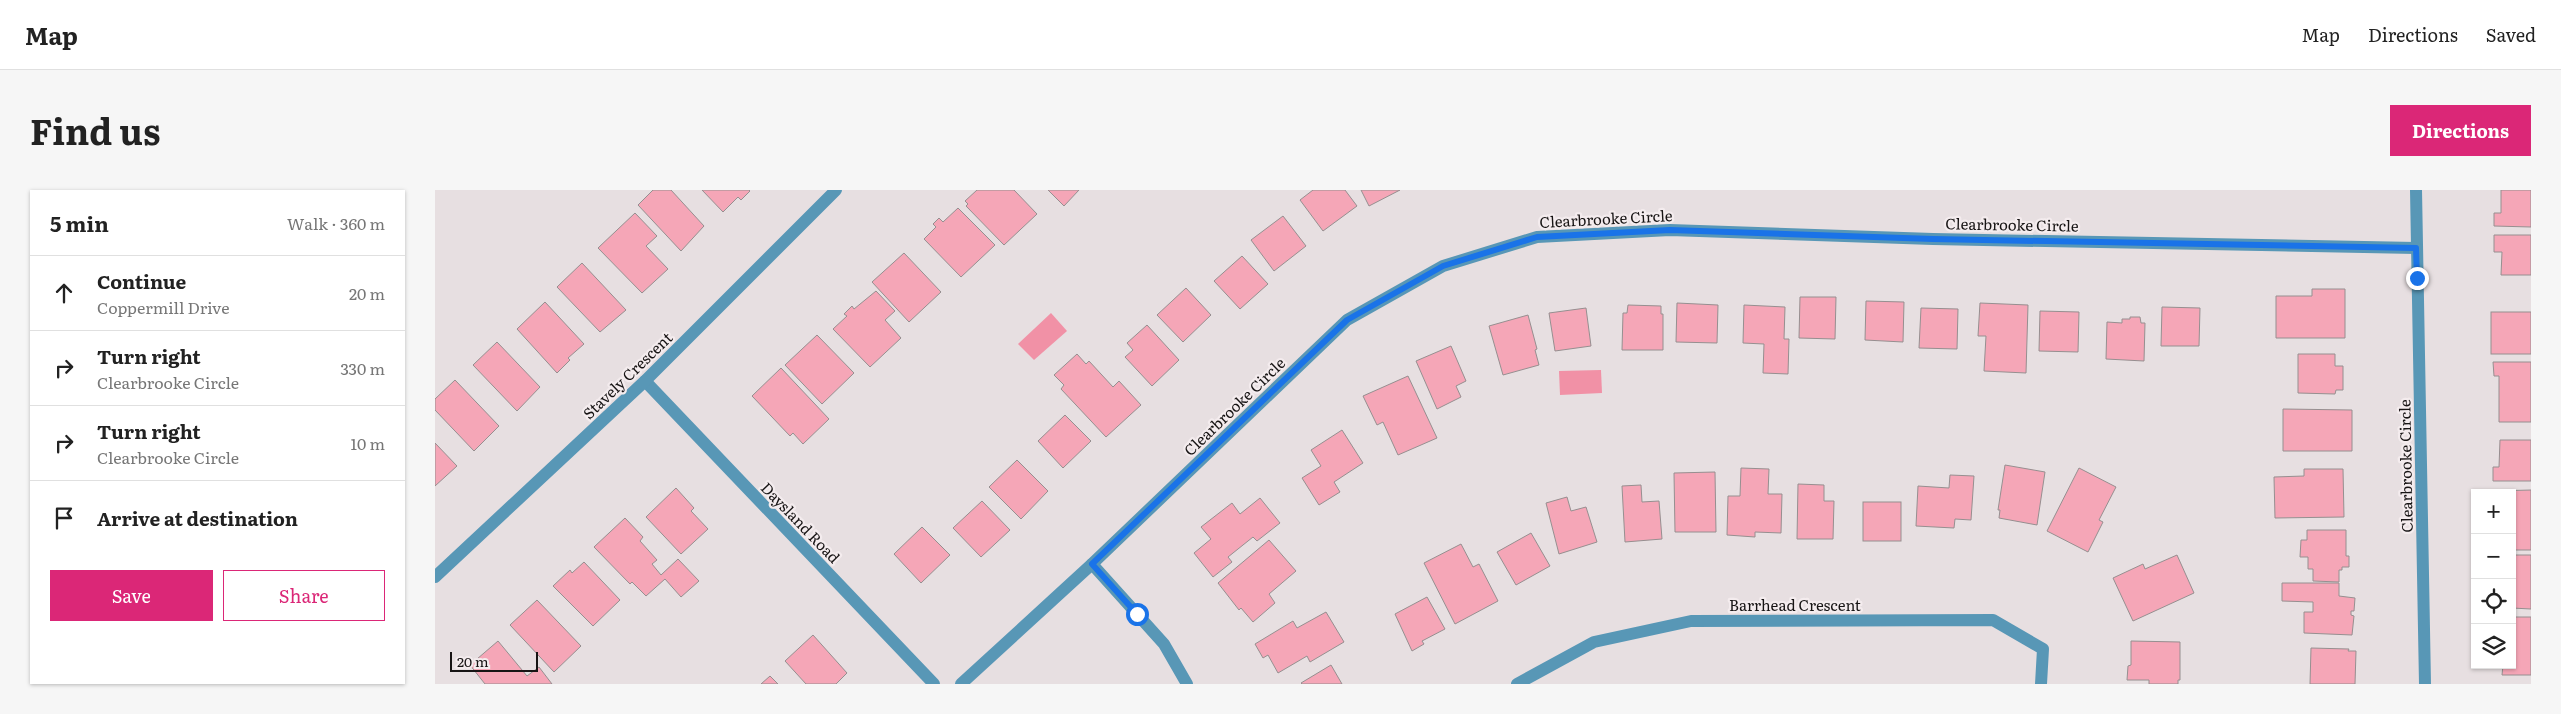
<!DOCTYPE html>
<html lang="en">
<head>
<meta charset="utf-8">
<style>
  :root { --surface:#fff; --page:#f6f6f6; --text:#222; --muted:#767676; --line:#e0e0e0; --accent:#db2777 }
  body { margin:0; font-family:Literata,serif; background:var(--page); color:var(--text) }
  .controls { position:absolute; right:15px; bottom:15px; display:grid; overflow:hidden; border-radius:0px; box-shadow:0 1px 4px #0004 }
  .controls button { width:45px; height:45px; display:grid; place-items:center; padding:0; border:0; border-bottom:1px solid var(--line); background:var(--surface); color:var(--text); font:25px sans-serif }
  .scale { position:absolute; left:15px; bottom:12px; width:88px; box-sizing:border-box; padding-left:5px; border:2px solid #171414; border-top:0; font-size:14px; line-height:18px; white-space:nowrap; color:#171414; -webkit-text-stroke:4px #f4ecee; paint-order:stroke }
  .stop { position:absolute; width:15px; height:15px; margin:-11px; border:4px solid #1a73e8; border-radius:50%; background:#fff }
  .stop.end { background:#1a73e8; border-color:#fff; box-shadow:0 1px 5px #0008 }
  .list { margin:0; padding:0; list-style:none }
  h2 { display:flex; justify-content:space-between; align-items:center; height:65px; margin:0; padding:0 20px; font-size:21px }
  h2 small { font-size:16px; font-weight:400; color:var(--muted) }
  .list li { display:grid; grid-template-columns:32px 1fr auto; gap:15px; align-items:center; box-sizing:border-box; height:75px; padding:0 20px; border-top:1px solid var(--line) }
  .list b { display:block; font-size:19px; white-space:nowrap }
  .list p { margin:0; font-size:16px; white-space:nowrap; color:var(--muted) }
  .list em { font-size:16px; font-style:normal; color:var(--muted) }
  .actions { display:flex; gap:10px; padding:15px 20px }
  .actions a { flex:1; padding:11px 0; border:1px solid var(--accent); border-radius:0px; text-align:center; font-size:18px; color:var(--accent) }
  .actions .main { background:var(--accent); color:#fff }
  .icon { flex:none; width:28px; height:28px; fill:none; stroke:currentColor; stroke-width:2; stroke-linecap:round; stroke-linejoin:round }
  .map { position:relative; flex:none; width:2096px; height:494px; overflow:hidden; border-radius:0px }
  header { display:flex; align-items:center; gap:30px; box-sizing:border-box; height:70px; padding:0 25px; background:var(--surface); border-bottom:1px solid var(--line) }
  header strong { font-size:24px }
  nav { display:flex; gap:28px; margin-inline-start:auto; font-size:18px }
  .intro { display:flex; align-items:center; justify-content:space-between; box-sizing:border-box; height:120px; padding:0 30px }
  h1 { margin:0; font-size:35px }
  .button { padding:12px 22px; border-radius:0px; background:var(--accent); color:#fff; font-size:18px; font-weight:700 }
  main { display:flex; gap:30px; padding:0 30px }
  aside { flex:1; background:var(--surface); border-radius:0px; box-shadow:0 1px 4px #0004 }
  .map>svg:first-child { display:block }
  .water { fill:#f191a6 }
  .building { fill:#f5a6b7; stroke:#968f90 }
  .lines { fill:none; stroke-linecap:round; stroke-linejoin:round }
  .street { stroke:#5897b6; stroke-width:12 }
  .route { stroke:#1a73e8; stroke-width:6 }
  .labels { text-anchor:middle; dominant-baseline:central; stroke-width:4.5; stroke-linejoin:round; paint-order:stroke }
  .street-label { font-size:15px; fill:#171414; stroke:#f4ecee }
</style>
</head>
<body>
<header>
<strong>Map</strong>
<nav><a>Map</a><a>Directions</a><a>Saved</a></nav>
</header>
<div class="intro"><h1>Find us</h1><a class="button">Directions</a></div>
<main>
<aside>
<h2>5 min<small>Walk · 360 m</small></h2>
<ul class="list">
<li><svg class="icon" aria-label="ahead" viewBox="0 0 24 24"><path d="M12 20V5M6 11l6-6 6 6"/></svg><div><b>Continue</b><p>Coppermill Drive</p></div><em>20 m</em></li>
<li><svg class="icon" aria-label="right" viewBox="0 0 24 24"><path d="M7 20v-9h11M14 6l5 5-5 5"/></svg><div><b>Turn right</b><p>Clearbrooke Circle</p></div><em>330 m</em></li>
<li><svg class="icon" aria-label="right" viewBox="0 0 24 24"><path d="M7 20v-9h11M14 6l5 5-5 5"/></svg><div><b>Turn right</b><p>Clearbrooke Circle</p></div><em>10 m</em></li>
<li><svg class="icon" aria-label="arrive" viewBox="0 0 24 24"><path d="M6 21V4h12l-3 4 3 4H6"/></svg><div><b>Arrive at destination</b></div></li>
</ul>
<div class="actions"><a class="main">Save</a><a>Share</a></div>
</aside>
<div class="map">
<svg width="2096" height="494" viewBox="0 0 2096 494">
  <rect width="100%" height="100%" fill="#e7dfe1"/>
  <!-- water -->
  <g class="water">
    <polygon points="616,123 632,141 599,170 583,154"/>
    <polygon points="1166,180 1167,203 1125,205 1124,181"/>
  </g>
  <!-- building -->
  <g class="building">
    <polygon points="218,0 236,0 269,36 246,61 203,15"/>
    <polygon points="267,0 314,0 315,1 306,10 303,7 288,22"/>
    <polygon points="542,0 579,0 602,24 569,55 531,16 533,14 530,11"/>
    <polygon points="613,0 644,0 629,16"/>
    <polygon points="878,0 910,0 922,16 888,41 865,10"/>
    <polygon points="926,0 965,0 934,16"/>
    <polygon points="2066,0 2096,0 2096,37 2059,36 2059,23 2066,23"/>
    <polygon points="523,18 560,55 526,87 489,49 501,37 498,34 504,28 508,32"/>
    <polygon points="200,23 222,46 211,56 233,79 207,103 163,58"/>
    <polygon points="848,26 871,56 839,81 816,50"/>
    <polygon points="2059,45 2096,45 2096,85 2066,85 2067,62 2059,62"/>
    <polygon points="469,63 506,102 474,132 437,92"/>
    <polygon points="807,66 833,94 805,119 779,91"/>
    <polygon points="147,73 191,120 165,142 122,97"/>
    <polygon points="751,98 776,125 748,152 722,125"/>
    <polygon points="1877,99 1910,99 1910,148 1841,148 1841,106 1877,106"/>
    <polygon points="441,101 460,121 450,130 466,148 435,177 398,139 412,126 409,124 417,116 419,119"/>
    <polygon points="1365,107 1401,107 1400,149 1364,148"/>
    <polygon points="1431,111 1469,112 1468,152 1430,150"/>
    <polygon points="110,112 149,154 133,168 135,170 122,183 82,139"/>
    <polygon points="1242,113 1283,115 1282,153 1241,152"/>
    <polygon points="1545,113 1593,115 1591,183 1549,181 1551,146 1543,146"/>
    <polygon points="1193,115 1226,116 1226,124 1228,124 1228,160 1187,160 1188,123 1192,123"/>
    <polygon points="1309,115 1350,117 1349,149 1354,149 1353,184 1328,183 1329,154 1308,153"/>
    <polygon points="1727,117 1765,118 1764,156 1726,156"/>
    <polygon points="1151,118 1156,156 1120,161 1114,123"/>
    <polygon points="1486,118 1523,119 1522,159 1484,158"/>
    <polygon points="1605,121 1644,122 1643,162 1604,161"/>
    <rect x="2056" y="122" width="40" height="42"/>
    <polygon points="1093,125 1102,159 1100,160 1104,175 1068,185 1054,136"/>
    <polygon points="1695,127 1705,127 1706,133 1710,133 1709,171 1671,169 1672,132 1687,133 1687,129 1695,129"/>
    <polygon points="712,135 744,170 717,196 690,167 698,160 692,153"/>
    <polygon points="382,145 419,183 387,214 350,175"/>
    <polygon points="62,152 105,197 82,221 38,175"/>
    <polygon points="1016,156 1031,191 1021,196 1026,207 1002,219 981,171"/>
    <polygon points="642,164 651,174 654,171 678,197 684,191 706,215 671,247 626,199 629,195 619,185"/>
    <polygon points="1863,164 1900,164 1900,176 1908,176 1908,200 1901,200 1900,204 1863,203"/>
    <polygon points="2058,172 2096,172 2096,232 2064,232 2064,186 2059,186"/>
    <polygon points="346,178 394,229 368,254 358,243 355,246 317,206"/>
    <polygon points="973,186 1002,248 963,265 948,232 942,235 928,206"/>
    <polygon points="20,190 64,236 39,261 0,220 0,209"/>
    <polygon points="1848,219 1917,220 1917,261 1848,261"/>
    <polygon points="630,225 656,251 628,278 603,251"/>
    <polygon points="907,240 928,273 899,292 905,302 884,315 867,288 886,276 876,260"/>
    <polygon points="2065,250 2096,250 2096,291 2058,291 2058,277 2064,277"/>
    <polygon points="0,253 22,276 0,296"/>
    <polygon points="582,270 613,301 586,329 554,297"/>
    <polygon points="1570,275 1610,282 1602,335 1564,328 1565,320 1563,320"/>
    <polygon points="1306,278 1334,279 1333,304 1347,304 1346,343 1320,342 1320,347 1292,345 1293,306 1305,306"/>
    <polygon points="1644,278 1681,297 1664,330 1668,332 1653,362 1612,341"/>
    <polygon points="1869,279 1908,279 1909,327 1840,328 1839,287 1869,286"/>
    <polygon points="1280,282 1281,342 1240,342 1239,283"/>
    <polygon points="1515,285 1539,286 1536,330 1520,329 1519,338 1481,336 1483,296 1514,298"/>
    <polygon points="1363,294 1389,295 1389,311 1399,311 1398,349 1362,349"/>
    <polygon points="1206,295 1207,312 1224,311 1227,349 1190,352 1187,296"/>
    <polygon points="241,298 259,318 256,321 273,339 246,364 211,327"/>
    <polygon points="2096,300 2096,360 2077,360 2077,303 2059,303 2059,301"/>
    <polygon points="1132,307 1136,321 1151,317 1162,352 1124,364 1111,313"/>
    <polygon points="825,308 845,333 822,351 818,347 793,367 797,372 778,387 759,363 776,349 766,337 797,313 805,324"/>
    <polygon points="547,311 575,340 546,367 518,338"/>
    <rect x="1428" y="312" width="38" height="39"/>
    <polygon points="190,328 208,347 205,351 222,370 217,374 226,385 243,369 264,391 246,407 230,389 211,406 197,392 195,394 159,357"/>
    <polygon points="487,337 515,365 486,393 459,364"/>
    <polygon points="1872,340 1911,340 1911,366 1914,366 1914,377 1907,377 1907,380 1904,380 1904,392 1878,391 1878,379 1873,379 1873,367 1865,367 1866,350 1872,350"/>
    <polygon points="1096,343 1115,376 1081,395 1062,362"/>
    <polygon points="834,350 861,381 834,404 840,413 818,432 806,418 804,420 783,393"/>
    <polygon points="1026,354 1038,377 1044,374 1063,411 1020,434 989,373"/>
    <polygon points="1742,365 1759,403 1698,431 1678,388 1708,374 1710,379"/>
    <polygon points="2078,365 2096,365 2096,419 2077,418"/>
    <polygon points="149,372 185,410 158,436 118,396 135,380 137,383"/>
    <polygon points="1847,393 1904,393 1904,406 1920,408 1919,421 1916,421 1916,425 1919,426 1917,445 1869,443 1869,422 1878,422 1878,412 1847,411"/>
    <polygon points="992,407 1010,439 987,451 989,454 977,461 960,424"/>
    <polygon points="102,410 146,456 119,482 75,435"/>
    <polygon points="891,422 909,452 875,472 872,466 843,483 833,465 828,468 820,454 858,431 862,438"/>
    <polygon points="2077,427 2096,427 2096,485 2067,485 2068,475 2077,475"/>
    <polygon points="378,445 412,483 401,494 371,494 350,471"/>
    <polygon points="63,451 92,486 104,477 117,494 50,494 35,475"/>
    <polygon points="1696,451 1745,452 1745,490 1743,490 1743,494 1714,494 1714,490 1692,490 1693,476 1696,475"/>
    <polygon points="1876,458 1914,459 1913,461 1921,461 1920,494 1875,494"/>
    <polygon points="896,475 907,494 867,494 866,493"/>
    <polygon points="335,486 343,494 326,494"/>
  </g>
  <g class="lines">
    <!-- street -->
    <g class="street">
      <polyline points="1981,0 1990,494"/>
      <polyline points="210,191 499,494"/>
      <polyline points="657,374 729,454 752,494"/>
      <polyline points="0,387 210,191 401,0"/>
      <polyline points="526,494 657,374 912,130 1008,76 1102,47 1235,40 1498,49 1981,58"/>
      <polyline points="1082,494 1159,452 1256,431 1558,430 1608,459 1606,494"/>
    </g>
  </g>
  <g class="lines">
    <!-- route -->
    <polyline class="route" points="702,424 657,374 912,130 1008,76 1102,47 1235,40 1498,49 1981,58 1982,88"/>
  </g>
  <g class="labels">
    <!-- street labels -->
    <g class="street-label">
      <text transform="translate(1171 28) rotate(-3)">Clearbrooke Circle</text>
      <text transform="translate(1577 34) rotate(1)">Clearbrooke Circle</text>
      <text transform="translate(192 185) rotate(-44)">Stavely Crescent</text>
      <text transform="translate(799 216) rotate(-44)">Clearbrooke Circle</text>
      <text transform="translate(1970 276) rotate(-91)">Clearbrooke Circle</text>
      <text transform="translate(366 332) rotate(46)">Daysland Road</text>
      <text x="1360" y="414">Barrhead Crescent</text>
    </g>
  </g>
</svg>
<div class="controls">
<button>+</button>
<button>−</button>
<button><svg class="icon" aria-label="locate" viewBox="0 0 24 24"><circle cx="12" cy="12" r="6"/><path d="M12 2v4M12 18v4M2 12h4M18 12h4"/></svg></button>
<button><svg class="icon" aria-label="layers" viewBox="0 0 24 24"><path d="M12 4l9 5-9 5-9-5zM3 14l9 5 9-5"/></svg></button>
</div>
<div class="scale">20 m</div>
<div class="stop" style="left:702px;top:424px"></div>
<div class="stop end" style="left:1982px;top:88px"></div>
</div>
</main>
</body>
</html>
